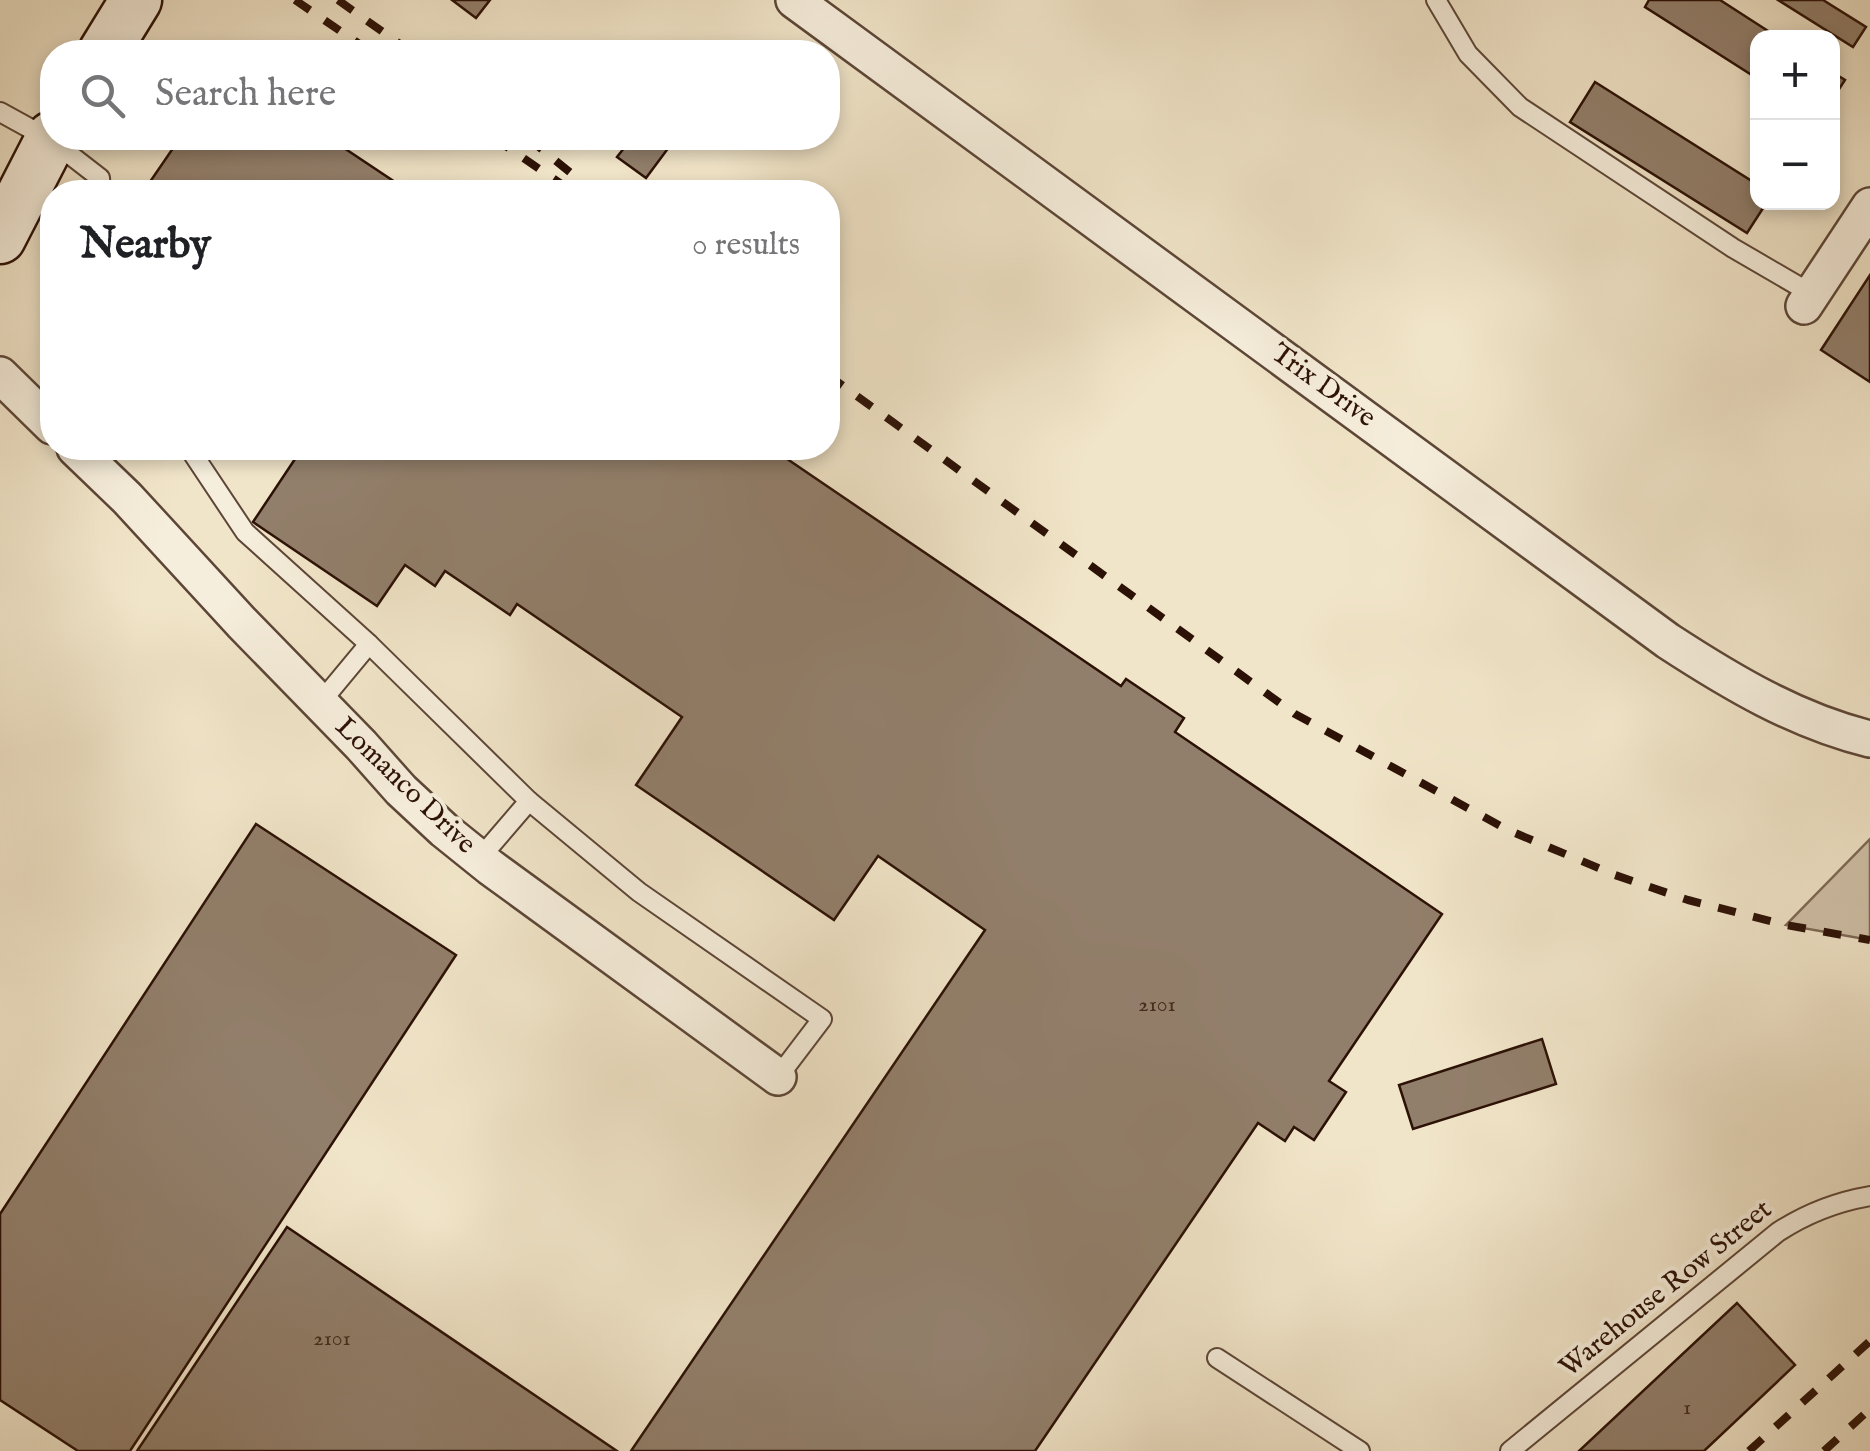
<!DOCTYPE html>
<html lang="en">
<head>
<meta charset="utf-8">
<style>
  :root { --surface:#fff; --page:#f2f2f2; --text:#202124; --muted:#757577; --line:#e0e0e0 }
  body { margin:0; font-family:"IM FELL English",serif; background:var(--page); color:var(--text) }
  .controls { position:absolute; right:30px; top:30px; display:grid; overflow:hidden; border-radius:20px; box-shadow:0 5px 15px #0003 }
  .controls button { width:90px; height:90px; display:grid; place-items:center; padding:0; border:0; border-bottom:2px solid var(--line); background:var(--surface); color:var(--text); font:50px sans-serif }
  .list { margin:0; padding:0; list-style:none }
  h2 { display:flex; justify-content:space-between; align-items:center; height:130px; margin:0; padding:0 40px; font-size:42px }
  h2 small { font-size:32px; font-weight:400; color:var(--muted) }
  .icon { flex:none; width:55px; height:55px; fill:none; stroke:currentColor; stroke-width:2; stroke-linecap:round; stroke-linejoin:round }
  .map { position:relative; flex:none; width:1870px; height:1451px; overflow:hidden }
  .search { position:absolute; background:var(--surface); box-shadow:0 5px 15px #0003; left:40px; top:40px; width:800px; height:110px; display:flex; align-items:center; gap:25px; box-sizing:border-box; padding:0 35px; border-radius:40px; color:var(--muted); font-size:38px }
  .panel { position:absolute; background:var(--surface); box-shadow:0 5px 15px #0003; left:40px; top:180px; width:800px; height:280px; border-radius:40px }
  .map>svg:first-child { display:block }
  .green { fill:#d0c1a8; stroke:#7e6957; stroke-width:2.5 }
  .building { fill:#927f6b; stroke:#2c1106; stroke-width:2.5 }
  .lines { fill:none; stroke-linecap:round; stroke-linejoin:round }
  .service-casing { stroke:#5d4637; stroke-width:22 }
  .minor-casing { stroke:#5d4637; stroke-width:40 }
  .secondary-casing { stroke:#2c1106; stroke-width:55 }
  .service { stroke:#f6eedc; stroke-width:18 }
  .minor { stroke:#f6eedc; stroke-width:35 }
  .secondary { stroke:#f6eedc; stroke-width:50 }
  .rail { stroke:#2c1106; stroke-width:8; stroke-dasharray:18 18; stroke-linecap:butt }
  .labels { text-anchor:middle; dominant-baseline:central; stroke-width:8; stroke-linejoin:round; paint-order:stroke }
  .number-label { font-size:22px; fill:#462c1f }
  .street-label { font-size:28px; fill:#2c1106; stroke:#f6eedc }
</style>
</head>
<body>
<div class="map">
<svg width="1870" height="1451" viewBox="0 0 1870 1451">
  <rect width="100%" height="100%" fill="#f1e5c9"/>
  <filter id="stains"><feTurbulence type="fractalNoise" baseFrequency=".002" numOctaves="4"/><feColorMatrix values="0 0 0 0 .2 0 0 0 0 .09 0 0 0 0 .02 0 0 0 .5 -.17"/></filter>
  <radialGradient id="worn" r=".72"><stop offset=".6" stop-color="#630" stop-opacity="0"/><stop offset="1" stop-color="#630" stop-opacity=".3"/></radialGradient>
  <!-- green -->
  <polygon class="green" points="1870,839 1870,940 1786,925"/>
  <!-- building -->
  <g class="building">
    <polygon points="452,0 490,0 476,18"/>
    <polygon points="1649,0 1720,0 1779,38 1758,38 1758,79 1645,7"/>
    <polygon points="1778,0 1823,0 1866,27 1853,47"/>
    <polygon points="1832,72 1845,80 1832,100"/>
    <polygon points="1595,82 1758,185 1758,202 1767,202 1747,233 1570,122"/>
    <polygon points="180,138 249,138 254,141 257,138 329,138 410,192 143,192"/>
    <polygon points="632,138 673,138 675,139 646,178 617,157"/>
    <polygon points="1870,275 1870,382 1821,350"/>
    <polygon points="298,448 771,448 1121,686 1126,679 1184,718 1175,732 1442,914 1329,1081 1346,1092 1314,1140 1294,1127 1285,1141 1258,1123 1035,1451 631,1451 985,930 878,856 834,920 636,785 682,717 517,604 510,615 445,571 435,586 405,565 377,606 253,522 301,450"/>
    <polygon points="256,824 456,955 130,1451 78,1451 0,1400 0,1214"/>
    <polygon points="1542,1039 1556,1084 1413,1129 1399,1085"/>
    <polygon points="287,1227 617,1451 137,1451"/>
    <polygon points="1737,1303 1795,1365 1704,1451 1579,1451"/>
  </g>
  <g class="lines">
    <!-- service casing -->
    <g class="service-casing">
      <g id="service">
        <polyline points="1436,0 1468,54 1520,107 1733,248 1812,294"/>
        <polyline points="0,112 51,140 100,178 101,192"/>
        <polyline points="189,448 245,532 369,644 320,703"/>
        <polyline points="369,644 529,801 480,858"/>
        <polyline points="529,801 639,892 822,1019 778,1077"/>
        <polyline points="1217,1358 1360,1451"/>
        <path d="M1510 1451 1778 1232C1807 1213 1835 1202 1870 1196"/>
      </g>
    </g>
    <!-- minor casing -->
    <g class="minor-casing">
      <g id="minor">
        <path d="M794 0 1668 641C1731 682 1796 721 1870 739"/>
        <polyline points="1804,306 1870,206"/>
        <polyline points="0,375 52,426"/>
        <polyline points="75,448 127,498 242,623 361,745 401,790 444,830 490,867 778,1077"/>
      </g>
    </g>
    <!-- secondary casing -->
    <g class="secondary-casing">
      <g id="secondary">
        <polyline points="104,52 136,0"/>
        <polyline points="0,238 52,137"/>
      </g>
    </g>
    <!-- service -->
    <use href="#service" class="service"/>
    <!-- minor -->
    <use href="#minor" class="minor"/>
    <!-- secondary -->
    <use href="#secondary" class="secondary"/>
    <!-- rail -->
    <g class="rail">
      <polyline points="295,0 371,52"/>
      <polyline points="338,0 411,52"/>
      <polyline points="494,138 573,192"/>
      <polyline points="528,138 594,192"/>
      <polyline points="828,375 1295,714 1407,775 1508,830 1615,875 1688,900 1786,925 1870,940"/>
      <polyline points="1749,1451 1870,1341"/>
      <polyline points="1824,1451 1870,1409"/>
    </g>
  </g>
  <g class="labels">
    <!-- number labels -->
    <g class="number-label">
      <text x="1157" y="1005">2101</text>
      <text x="332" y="1339">2101</text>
      <text x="1687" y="1408">1</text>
    </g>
    <!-- street labels -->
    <g class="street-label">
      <text transform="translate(1323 386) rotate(36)">Trix Drive</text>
      <text transform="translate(405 786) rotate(44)">Lomanco Drive</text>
      <text transform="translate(1666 1289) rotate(-39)">Warehouse Row Street</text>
    </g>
  </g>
  <rect width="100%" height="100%" filter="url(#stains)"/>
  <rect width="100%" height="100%" fill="url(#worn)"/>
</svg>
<div class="controls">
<button>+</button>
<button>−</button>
</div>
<div class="search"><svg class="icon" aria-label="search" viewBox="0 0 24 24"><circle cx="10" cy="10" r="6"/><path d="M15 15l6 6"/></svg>Search here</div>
<section class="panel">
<h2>Nearby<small>0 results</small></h2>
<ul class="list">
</ul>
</section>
</div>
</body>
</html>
